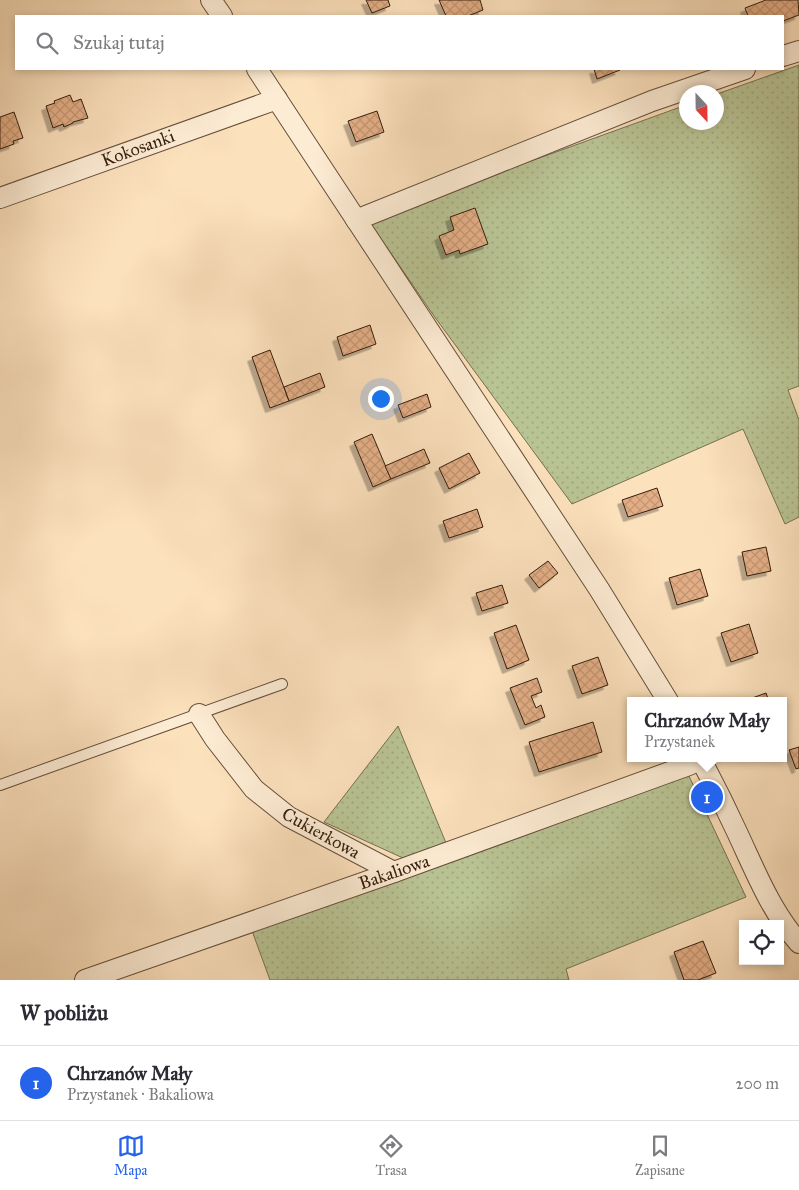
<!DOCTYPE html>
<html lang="pl">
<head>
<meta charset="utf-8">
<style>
  :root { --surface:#fff; --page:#f2f2f3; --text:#2b2b33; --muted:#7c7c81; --line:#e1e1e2; --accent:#2563eb }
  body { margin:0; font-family:"IM FELL Great Primer",serif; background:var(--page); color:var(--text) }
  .controls { position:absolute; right:15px; bottom:15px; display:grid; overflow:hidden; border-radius:0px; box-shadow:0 2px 8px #0003 }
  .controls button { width:45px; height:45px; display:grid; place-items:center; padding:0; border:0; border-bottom:1px solid var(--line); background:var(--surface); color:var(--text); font:25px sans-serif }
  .compass { position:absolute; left:679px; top:85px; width:45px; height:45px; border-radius:50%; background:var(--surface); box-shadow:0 2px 8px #0003; rotate:158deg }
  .you { position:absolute; left:380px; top:398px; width:18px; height:18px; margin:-12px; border:4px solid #fff; border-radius:50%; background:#1a73e8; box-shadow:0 0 0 8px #1a73e833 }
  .badge { display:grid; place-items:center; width:32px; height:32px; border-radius:50%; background:var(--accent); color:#fff; font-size:16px; font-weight:700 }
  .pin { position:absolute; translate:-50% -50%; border:2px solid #fff; box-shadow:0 1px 5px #0006 }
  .popup { position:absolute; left:627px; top:697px; width:160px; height:65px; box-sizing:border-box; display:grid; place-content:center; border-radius:0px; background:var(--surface); filter:drop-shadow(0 1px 4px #0005); font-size:16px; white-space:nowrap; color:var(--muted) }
  .popup b { font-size:19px; color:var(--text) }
  .popup::after { content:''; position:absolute; left:50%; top:100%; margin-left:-10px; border:10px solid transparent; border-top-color:var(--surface) }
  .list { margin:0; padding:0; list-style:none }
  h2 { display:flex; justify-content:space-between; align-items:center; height:65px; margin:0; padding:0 20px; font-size:21px }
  h2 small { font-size:16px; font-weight:400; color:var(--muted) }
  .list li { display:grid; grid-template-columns:32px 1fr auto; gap:15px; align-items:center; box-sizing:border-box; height:75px; padding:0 20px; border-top:1px solid var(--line) }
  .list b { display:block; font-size:19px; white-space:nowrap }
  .list p { margin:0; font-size:16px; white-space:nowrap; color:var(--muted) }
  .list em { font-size:16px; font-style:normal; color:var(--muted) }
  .icon { flex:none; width:28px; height:28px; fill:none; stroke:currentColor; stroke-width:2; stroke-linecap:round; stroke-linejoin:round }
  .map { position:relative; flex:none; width:799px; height:980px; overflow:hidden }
  .search { position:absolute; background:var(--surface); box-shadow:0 2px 8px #0003; left:15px; right:15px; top:15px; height:55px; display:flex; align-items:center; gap:12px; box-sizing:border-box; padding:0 18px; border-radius:0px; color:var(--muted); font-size:19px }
  .sheet { height:140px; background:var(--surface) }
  nav { display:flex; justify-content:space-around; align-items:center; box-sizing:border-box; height:70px; border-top:1px solid var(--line); background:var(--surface); font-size:14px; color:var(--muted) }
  nav a { display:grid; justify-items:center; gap:2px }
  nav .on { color:var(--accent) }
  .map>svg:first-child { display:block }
  .grass { fill:url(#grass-dots); stroke:#767152 }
  .building { fill:url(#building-cross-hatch); stroke:#341e0e; filter:url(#shadow) }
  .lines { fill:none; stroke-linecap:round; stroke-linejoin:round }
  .service-casing { stroke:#664f3a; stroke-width:12 }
  .minor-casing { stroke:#664f3a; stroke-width:22 }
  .service { stroke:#fdecd4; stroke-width:10 }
  .minor { stroke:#fdecd4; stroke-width:20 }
  .labels { text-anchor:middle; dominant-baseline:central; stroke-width:4; stroke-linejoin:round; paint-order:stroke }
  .street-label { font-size:18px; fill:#341e0e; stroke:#fdecd4 }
</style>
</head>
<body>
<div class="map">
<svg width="799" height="980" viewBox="0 0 799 980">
  <defs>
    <pattern id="grass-dots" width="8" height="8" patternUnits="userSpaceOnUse" patternTransform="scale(1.25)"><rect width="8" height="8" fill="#b9c495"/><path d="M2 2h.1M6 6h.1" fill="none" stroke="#a0a87f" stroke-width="1.8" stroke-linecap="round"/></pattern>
    <pattern id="building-cross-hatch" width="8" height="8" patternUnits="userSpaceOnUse" patternTransform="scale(1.25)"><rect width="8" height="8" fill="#e3ae86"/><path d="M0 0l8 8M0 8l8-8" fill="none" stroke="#c39572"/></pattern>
    <filter id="shadow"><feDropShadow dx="-4.5" dy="4.5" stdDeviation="0" flood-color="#0004"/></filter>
  </defs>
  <rect width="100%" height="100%" fill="#fce1bd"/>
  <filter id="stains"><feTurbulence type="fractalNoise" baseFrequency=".004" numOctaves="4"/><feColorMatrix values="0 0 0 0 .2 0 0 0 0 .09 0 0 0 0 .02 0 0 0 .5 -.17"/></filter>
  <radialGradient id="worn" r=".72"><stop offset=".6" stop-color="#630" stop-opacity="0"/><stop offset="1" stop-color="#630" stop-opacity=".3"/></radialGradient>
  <!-- grass -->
  <g class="grass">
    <polygon points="799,65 799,386 788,390 799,420 799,517 785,524 743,429 572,504 434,316 368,220 686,105 686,122 716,122 717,94"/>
    <polygon points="398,726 446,843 403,858 324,822"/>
    <polygon points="688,774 746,897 566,969 569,980 270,980 251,928 519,838"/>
  </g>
  <!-- building -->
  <g class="building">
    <polygon points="366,0 388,0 390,6 372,13"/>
    <polygon points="439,0 480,0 483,10 468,16 446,16"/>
    <polygon points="766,0 798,0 799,15 783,21 783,16 748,16 745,8"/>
    <polygon points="594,69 619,69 620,70 597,79"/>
    <polygon points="70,95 73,102 81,99 88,118 73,122 73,123 64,127 63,124 53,128 46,106 55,103 54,101"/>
    <polygon points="377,111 384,132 356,142 348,121"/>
    <polygon points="14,112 23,138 13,141 14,144 0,149 0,117"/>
    <polygon points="475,208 488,244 460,254 459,250 446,255 439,236 454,230 450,217"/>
    <polygon points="370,325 376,344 343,356 337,337"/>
    <polygon points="270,350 289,401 270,408 252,357"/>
    <polygon points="320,373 325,387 289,401 284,387"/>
    <polygon points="427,394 431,407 403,418 398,405"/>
    <polygon points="372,434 391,479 373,487 354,442"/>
    <polygon points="424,449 430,463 391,479 385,466"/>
    <polygon points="469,453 480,473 449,489 439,468"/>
    <polygon points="657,488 663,506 628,517 622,500"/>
    <polygon points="477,509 483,527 449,538 443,521"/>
    <polygon points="766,547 771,571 747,576 742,552"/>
    <polygon points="548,561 558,573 539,588 529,575"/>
    <polygon points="700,569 708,596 677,605 669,578"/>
    <polygon points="502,585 508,603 482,611 476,593"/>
    <polygon points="749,624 758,653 731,662 721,633"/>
    <polygon points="516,625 529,660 507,669 494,633"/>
    <polygon points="598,657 608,685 582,694 572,666"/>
    <polygon points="537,678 542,692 531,696 536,708 541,705 545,717 525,725 510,688"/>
    <polygon points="766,693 769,701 744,701"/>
    <polygon points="593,722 602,752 539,772 529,742"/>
    <polygon points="799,747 799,768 796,769 789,750"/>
    <polygon points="703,941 716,973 698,980 684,980 674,952"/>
  </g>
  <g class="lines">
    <!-- service casing -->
    <g class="service-casing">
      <polyline id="service" points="0,785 282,684"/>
    </g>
    <!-- minor casing -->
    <g class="minor-casing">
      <g id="minor">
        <polyline points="211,0 222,16"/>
        <polyline points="783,56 799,51"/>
        <polyline points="257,69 599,589 668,701"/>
        <polyline points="0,198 277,99"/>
        <polyline points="356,220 652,101 745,69"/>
        <polyline points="199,714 215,739 254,789 289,817 394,872"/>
        <path d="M700 758C713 782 725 806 736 830 755 870 770 910 799 943"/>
        <polyline points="85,980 394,872 689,765 701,759"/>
      </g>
    </g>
    <!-- service -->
    <use href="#service" class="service"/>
    <!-- minor -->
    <use href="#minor" class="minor"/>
  </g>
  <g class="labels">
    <!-- street labels -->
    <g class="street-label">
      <text transform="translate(138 148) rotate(-20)">Kokosanki</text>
      <text transform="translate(321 833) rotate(29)">Cukierkowa</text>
      <text transform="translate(394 872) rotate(-19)">Bakaliowa</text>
    </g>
  </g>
  <rect width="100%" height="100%" filter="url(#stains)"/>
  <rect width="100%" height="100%" fill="url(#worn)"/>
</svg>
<div class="controls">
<button><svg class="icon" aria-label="locate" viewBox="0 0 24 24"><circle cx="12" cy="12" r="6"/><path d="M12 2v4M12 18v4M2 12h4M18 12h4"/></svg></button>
</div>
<svg class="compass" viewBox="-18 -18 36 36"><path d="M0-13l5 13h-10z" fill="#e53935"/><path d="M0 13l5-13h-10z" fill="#7c7c81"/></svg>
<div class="you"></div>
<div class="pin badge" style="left:707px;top:797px">1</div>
<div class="popup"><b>Chrzanów Mały</b>Przystanek</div>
<div class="search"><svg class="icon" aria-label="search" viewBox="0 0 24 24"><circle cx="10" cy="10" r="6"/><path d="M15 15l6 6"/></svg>Szukaj tutaj</div>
</div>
<section class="sheet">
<h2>W pobliżu<small></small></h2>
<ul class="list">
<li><span class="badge">1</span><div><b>Chrzanów Mały</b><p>Przystanek · Bakaliowa</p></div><em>200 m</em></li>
</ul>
</section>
<nav>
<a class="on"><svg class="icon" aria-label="map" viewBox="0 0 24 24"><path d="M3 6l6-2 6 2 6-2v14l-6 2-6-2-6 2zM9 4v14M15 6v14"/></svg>Mapa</a>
<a><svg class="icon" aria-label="directions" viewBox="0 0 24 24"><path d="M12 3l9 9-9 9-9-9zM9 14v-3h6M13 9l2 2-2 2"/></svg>Trasa</a>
<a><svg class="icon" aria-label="saved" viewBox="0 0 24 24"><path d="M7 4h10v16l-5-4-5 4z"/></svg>Zapisane</a>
</nav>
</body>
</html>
